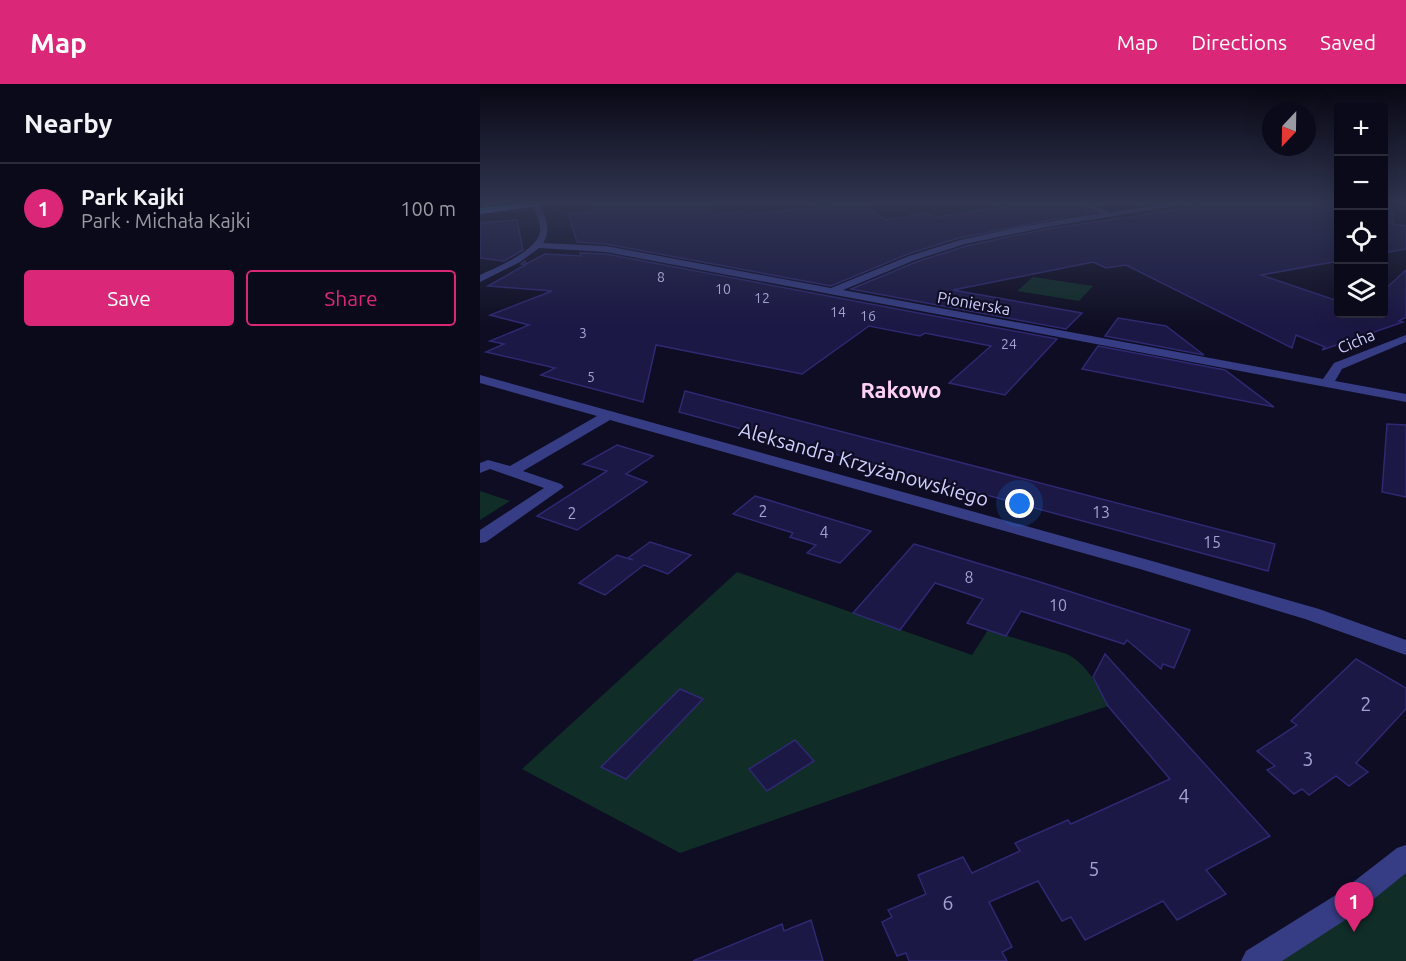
<!DOCTYPE html>
<html lang="en">
<head>
<meta charset="utf-8">
<style>
  :root { --surface:#0a0a1a; --page:#131323; --text:#f1f3f6; --muted:#999aa2; --line:#2a2b39; --accent:#db2777 }
  body { margin:0; font-family:Ubuntu,sans-serif; background:var(--page); color:var(--text) }
  .controls { position:absolute; right:18px; top:18px; display:grid; overflow:hidden; border-radius:6px; box-shadow:0 6px 24px #0002 }
  .controls button { width:54px; height:54px; display:grid; place-items:center; padding:0; border:0; border-bottom:2px solid var(--line); background:var(--surface); color:var(--text); font:30px sans-serif }
  .compass { position:absolute; left:782px; top:18px; width:54px; height:54px; border-radius:50%; background:var(--surface); box-shadow:0 6px 24px #0002; rotate:202deg }
  .you { position:absolute; left:540px; top:420px; width:21px; height:21px; margin:-15px; border:4px solid #fff; border-radius:50%; background:#1a73e8; box-shadow:0 0 0 9px #1a73e833 }
  .badge { display:grid; place-items:center; width:39px; height:39px; border-radius:50%; background:var(--accent); color:#fff; font-size:20px; font-weight:700 }
  .pin { position:absolute; translate:-50% -50px; filter:drop-shadow(0 2px 3px #0008) }
  .pin::after { content:''; position:absolute; top:32px; width:21px; height:18px; background:inherit; clip-path:polygon(0 0,100% 0,50% 100%) }
  .list { margin:0; padding:0; list-style:none }
  h2 { display:flex; justify-content:space-between; align-items:center; height:78px; margin:0; padding:0 24px; font-size:26px }
  h2 small { font-size:20px; font-weight:400; color:var(--muted) }
  .list li { display:grid; grid-template-columns:39px 1fr auto; gap:18px; align-items:center; box-sizing:border-box; height:90px; padding:0 24px; border-top:2px solid var(--line) }
  .list b { display:block; font-size:22px; white-space:nowrap }
  .list p { margin:0; font-size:20px; white-space:nowrap; color:var(--muted) }
  .list em { font-size:20px; font-style:normal; color:var(--muted) }
  .actions { display:flex; gap:12px; padding:18px 24px }
  .actions a { flex:1; padding:14px 0; border:2px solid var(--accent); border-radius:6px; text-align:center; font-size:21px; color:var(--accent) }
  .actions .main { background:var(--accent); color:#fff }
  .icon { flex:none; width:33px; height:33px; fill:none; stroke:currentColor; stroke-width:2; stroke-linecap:round; stroke-linejoin:round }
  .map { position:relative; flex:none; width:926px; height:877px; overflow:hidden }
  header { display:flex; align-items:center; gap:36px; box-sizing:border-box; height:84px; padding:0 30px; background:var(--accent); color:#fff }
  header strong { font-size:28px }
  nav { display:flex; gap:33px; margin-inline-start:auto; font-size:21px }
  main { display:flex }
  aside { flex:1; background:var(--surface) }
  .map>svg:first-child { display:block }
  .green { fill:#102d28 }
  .building { fill:#1b1845; stroke:#2e2972; stroke-width:1.5 }
  .lines { fill:none; stroke-linecap:round; stroke-linejoin:round }
  .minor { fill:#363d84; fill-rule:evenodd }
  .secondary { fill:#6676ff; fill-rule:evenodd }
  .tram { stroke:#00faf2; stroke-width:1.5 }
  .labels { text-anchor:middle; dominant-baseline:central; stroke-width:4.5; stroke-linejoin:round; paint-order:stroke }
  .far-number-label { font-size:14px; fill:#a2a2d0 }
  .far-street-label { font-size:16px; fill:#cfd0ff; stroke:#0e0d23 }
  .number-label { font-size:16px; fill:#a2a2d0 }
  .street-label { font-size:20px; fill:#cfd0ff; stroke:#0e0d23 }
  .near-number-label { font-size:20px; fill:#a2a2d0 }
  .far-district-label { font-size:22px; font-weight:bold; fill:#ffd1f4; stroke:#0e0d23 }
</style>
</head>
<body>
<header>
<strong>Map</strong>
<nav><a>Map</a><a>Directions</a><a>Saved</a></nav>
</header>
<main>
<aside>
<h2>Nearby<small></small></h2>
<ul class="list">
<li><span class="badge">1</span><div><b>Park Kajki</b><p>Park · Michała Kajki</p></div><em>100 m</em></li>
</ul>
<div class="actions"><a class="main">Save</a><a>Share</a></div>
</aside>
<div class="map">
<svg width="926" height="877" viewBox="0 0 926 877">
  <rect width="100%" height="100%" fill="#0e0d23"/>
  <!-- green -->
  <g class="green">
    <polygon points="553,193 613,202 599,217 537,207"/>
    <polygon points="0,407 30,417 0,436"/>
    <path d="M257 488 492 571 508 546 587 570C608 581 617 601 628 622L462 677 200 769 42 685Z"/>
    <polygon points="926,773 926,877 776,877"/>
  </g>
  <!-- building -->
  <g class="building">
    <polygon points="111,119 222,119 233,131 262,128 265,131 379,119 405,136 446,129 456,133 554,119 596,119 612,128 479,154 428,170 351,202 126,160 97,158 88,130 113,128"/>
    <polygon points="723,119 858,119 858,177 781,191 858,217 858,230 903,230 903,207 926,186 926,233 919,237 923,238 842,266 845,263 816,251 812,264 646,181 626,184 613,178 473,206 602,229 586,245 371,205 436,178 486,162 567,145 723,122"/>
    <polygon points="903,119 913,119 911,129 914,129 913,140 926,142 926,165 903,169"/>
    <polygon points="37,136 43,166 24,177 0,174 0,139"/>
    <polygon points="100,169 126,170 577,255 525,311 469,299 511,262 445,249 440,252 389,242 322,290 176,261 163,318 61,291 75,284 6,268 24,260 10,257 49,241 10,231 72,207 8,202 45,181 41,180 45,177 46,180 65,170 101,172"/>
    <polygon points="638,234 686,242 724,271 625,252"/>
    <polygon points="618,262 745,286 794,323 602,285"/>
    <polygon points="205,307 795,460 788,487 199,328"/>
    <polygon points="907,340 926,341 926,413 902,408"/>
    <polygon points="137,361 173,372 146,390 167,398 97,446 57,432 127,387 103,380"/>
    <polygon points="275,412 334,430 391,447 360,479 327,469 336,461 310,453 313,449 253,430"/>
    <polygon points="170,458 211,471 188,490 164,481 125,511 99,499 137,471 153,476 148,474"/>
    <polygon points="434,460 560,498 710,546 694,584 683,580 681,585 647,556 644,560 541,527 526,552 487,539 503,515 455,499 420,546 373,529"/>
    <polygon points="625,570 790,752 726,786 746,810 697,836 683,817 605,856 591,833 582,837 558,797 509,818 532,863 522,868 527,877 429,877 426,869 417,872 402,838 412,833 408,826 446,810 438,791 483,773 492,789 540,767 535,759 588,736 591,740 690,695 628,622 613,593"/>
    <polygon points="876,575 926,604 926,625 876,679 888,688 869,702 856,692 829,711 822,705 814,710 787,686 795,682 777,667 817,641 811,637"/>
    <polygon points="200,605 223,615 146,695 121,683"/>
    <polygon points="315,656 334,677 287,707 269,685"/>
    <polygon points="331,836 343,877 213,877 302,840 304,847"/>
  </g>
  <g class="lines">
    <!-- minor -->
    <g class="minor">
      <polygon points="4,119 12,119 11,129 4,127"/>
      <path d="M55 119 61 121C65 135 72 145 63 159L126 162 351 204 429 172 480 156 539 143 620 129 598 119H608L630 128 692 119H713L567 143 485 160 435 176 363 206 843 295 854 279 926 251V258L862 285 855 297 926 310V318L126 168 59 164 40 178 0 198V191C15 184 57 167 60 148 61 140 56 129 53 121Z"/>
      <polygon points="0,291 672,477 839,525 926,556 926,571 825,535 660,485 130,336 43,387 81,400 84,403 6,458 0,459 0,446 64,404 10,385 0,389 0,379 8,376 30,382 117,332 0,299"/>
      <polygon points="926,761 926,789 879,827 802,877 761,877 766,867 859,809 917,764"/>
    </g>
    <!-- secondary -->
    <polygon class="secondary" points="56,119 80,119 0,130 0,126"/>
    <!-- tram -->
    <polyline class="tram" points="0,125 53,119"/>
  </g>
  <!-- sky -->
  <linearGradient id="sky" x2="0" y2="1"><stop stop-color="#080713"/><stop offset="0.49" stop-color="#303550"/><stop offset="1" stop-color="#303550" stop-opacity="0"/></linearGradient>
  <rect width="926" height="242" fill="url(#sky)"/>
  <g class="labels">
    <!-- far-number labels -->
    <g class="far-number-label">
      <text x="181" y="193">8</text>
      <text x="243" y="205">10</text>
      <text x="282" y="214">12</text>
      <text x="358" y="228">14</text>
      <text x="388" y="232">16</text>
      <text x="103" y="249">3</text>
      <text x="529" y="260">24</text>
      <text x="111" y="293">5</text>
    </g>
    <!-- far-street labels -->
    <g class="far-street-label">
      <text transform="translate(494 219) rotate(10)">Pionierska</text>
      <text transform="translate(876 257) rotate(-23)">Cicha</text>
    </g>
    <!-- number labels -->
    <g class="number-label">
      <text x="283" y="427">2</text>
      <text x="621" y="428">13</text>
      <text x="92" y="429">2</text>
      <text x="344" y="448">4</text>
      <text x="732" y="458">15</text>
      <text x="489" y="493">8</text>
      <text x="578" y="521">10</text>
    </g>
    <!-- street labels -->
    <g class="street-label">
      <text transform="translate(384 380) rotate(16)">Aleksandra Krzyżanowskiego</text>
    </g>
    <!-- near-number labels -->
    <g class="near-number-label">
      <text x="886" y="619">2</text>
      <text x="828" y="674">3</text>
      <text x="704" y="711">4</text>
      <text x="614" y="784">5</text>
      <text x="468" y="818">6</text>
    </g>
    <!-- far-district labels -->
    <g class="far-district-label">
      <text x="421" y="305">Rakowo</text>
    </g>
  </g>
</svg>
<div class="controls">
<button>+</button>
<button>−</button>
<button><svg class="icon" aria-label="locate" viewBox="0 0 24 24"><circle cx="12" cy="12" r="6"/><path d="M12 2v4M12 18v4M2 12h4M18 12h4"/></svg></button>
<button><svg class="icon" aria-label="layers" viewBox="0 0 24 24"><path d="M12 4l9 5-9 5-9-5zM3 14l9 5 9-5"/></svg></button>
</div>
<svg class="compass" viewBox="-18 -18 36 36"><path d="M0-13l5 13h-10z" fill="#e53935"/><path d="M0 13l5-13h-10z" fill="#999aa2"/></svg>
<div class="you"></div>
<div class="pin badge" style="left:874px;top:848px">1</div>
</div>
</main>
</body>
</html>
